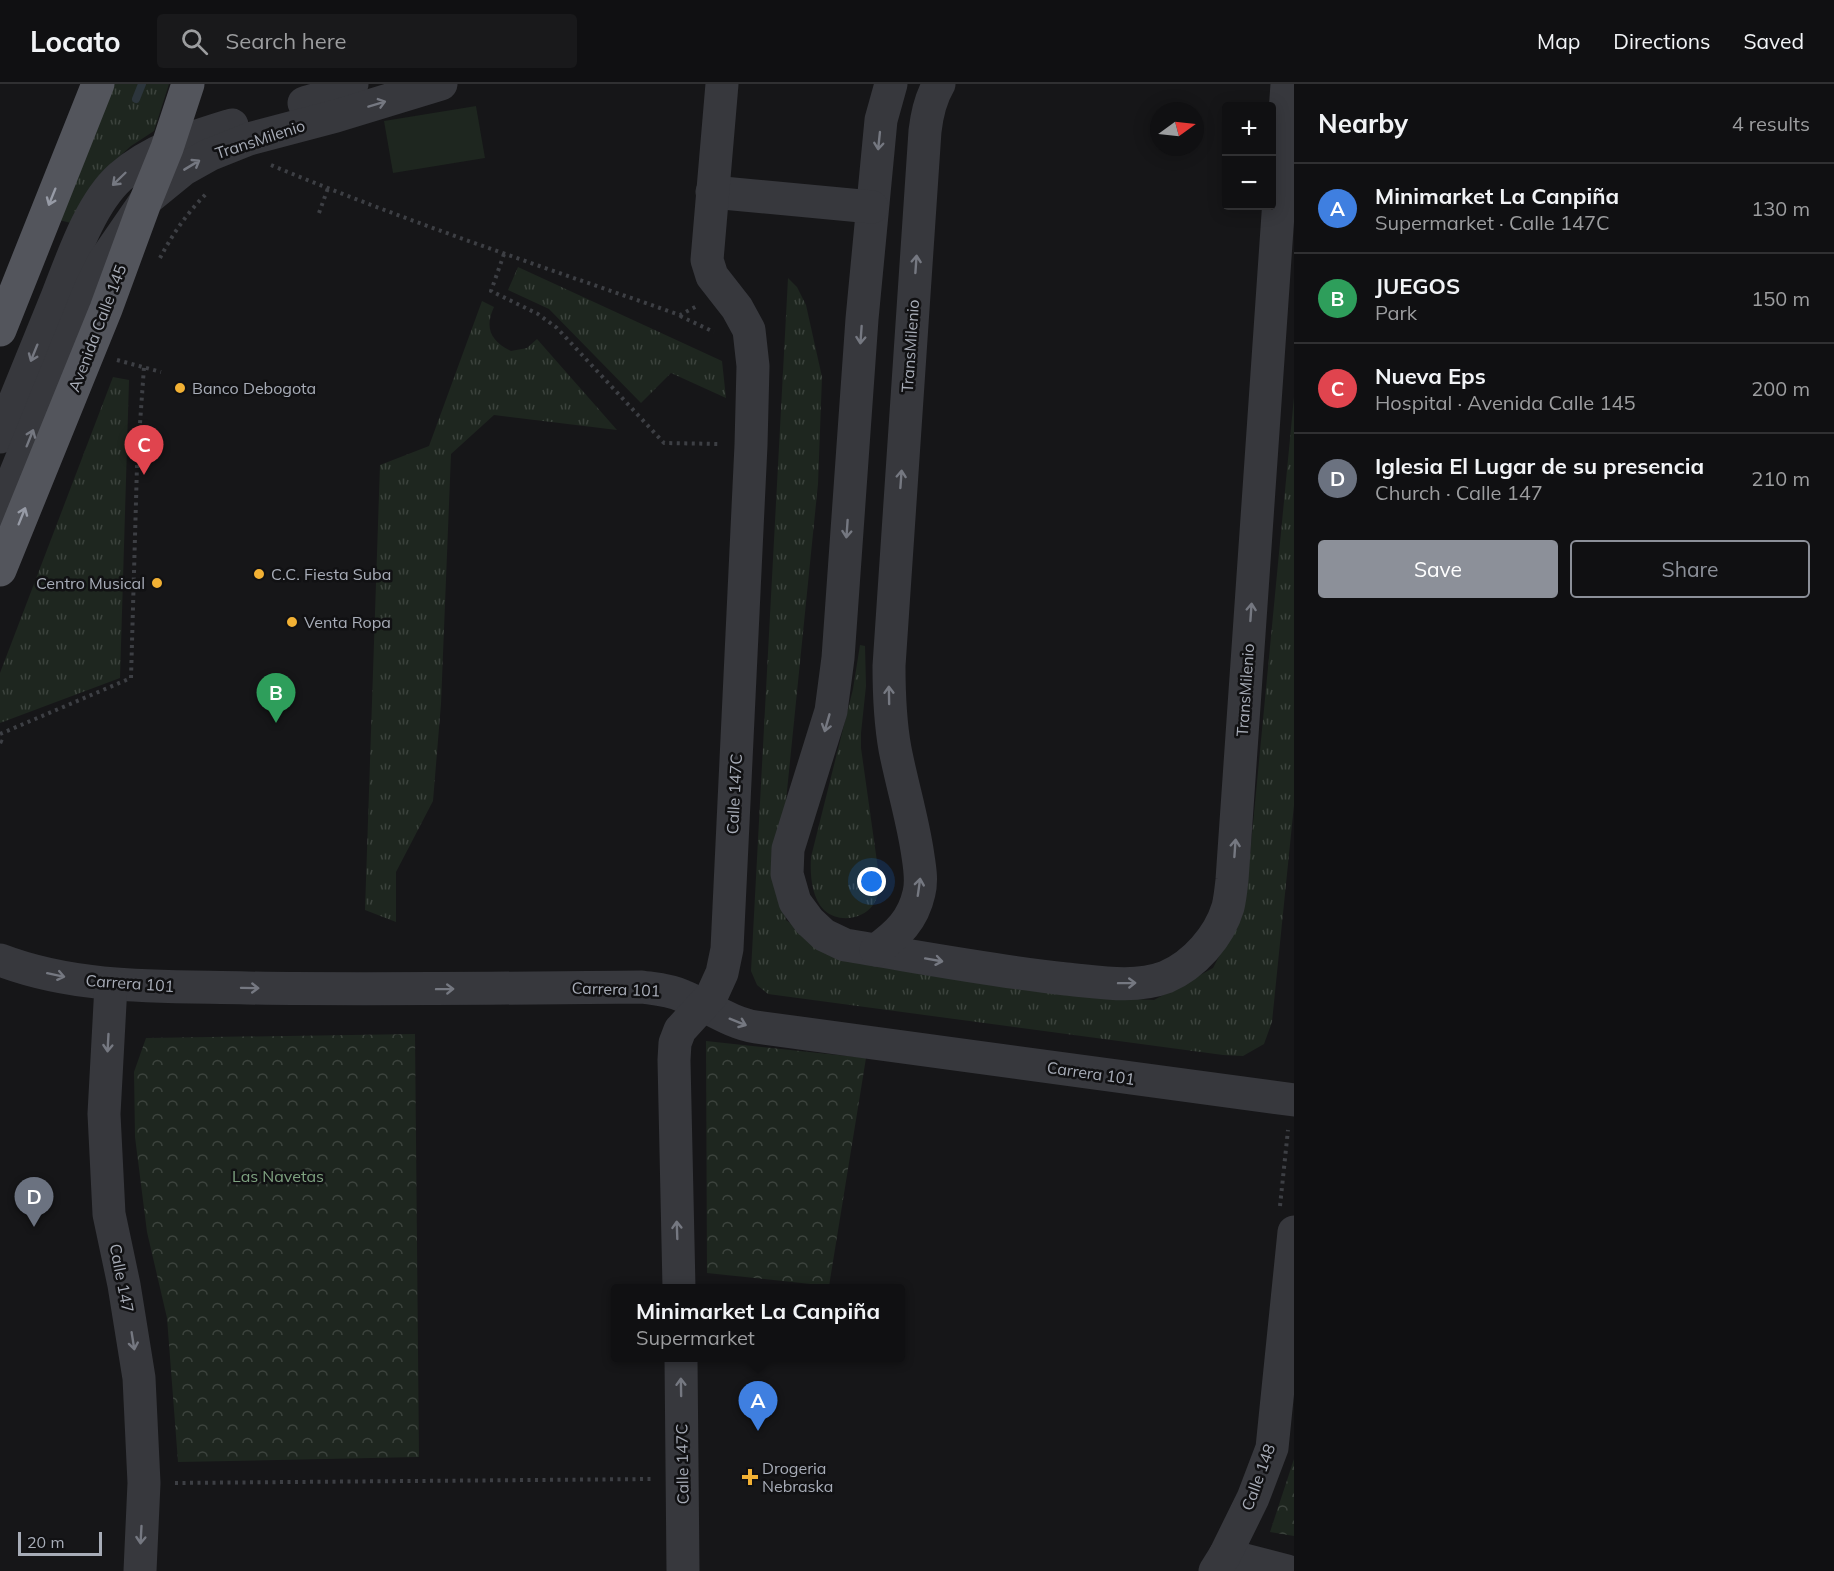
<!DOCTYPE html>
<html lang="en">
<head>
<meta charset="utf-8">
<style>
  :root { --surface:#101012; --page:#19191b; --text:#f1f3f6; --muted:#9c9d9f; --line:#303032; --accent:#8c9099 }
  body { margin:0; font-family:Mulish,sans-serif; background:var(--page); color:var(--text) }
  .controls { position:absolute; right:18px; top:18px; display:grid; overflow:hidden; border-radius:6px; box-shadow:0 3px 15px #0003 }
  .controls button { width:54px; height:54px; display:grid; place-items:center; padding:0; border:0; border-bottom:2px solid var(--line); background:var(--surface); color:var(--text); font:30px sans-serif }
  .compass { position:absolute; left:1150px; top:18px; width:54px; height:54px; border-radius:50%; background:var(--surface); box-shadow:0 3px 15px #0003; rotate:75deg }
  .scale { position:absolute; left:18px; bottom:15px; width:84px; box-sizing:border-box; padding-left:6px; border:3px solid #a8adb8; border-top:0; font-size:16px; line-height:21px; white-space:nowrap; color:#a8adb8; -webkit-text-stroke:4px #111113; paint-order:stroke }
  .you { position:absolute; left:872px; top:798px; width:21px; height:21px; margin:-15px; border:4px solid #fff; border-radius:50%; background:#1a73e8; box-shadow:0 0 0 9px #1a73e833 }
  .badge { display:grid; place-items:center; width:39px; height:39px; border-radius:50%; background:var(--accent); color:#fff; font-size:20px; font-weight:700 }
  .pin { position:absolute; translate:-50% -50px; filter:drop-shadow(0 2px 3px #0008) }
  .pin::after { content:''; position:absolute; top:32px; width:21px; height:18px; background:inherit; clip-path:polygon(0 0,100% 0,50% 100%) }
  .popup { position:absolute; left:611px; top:1200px; width:294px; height:78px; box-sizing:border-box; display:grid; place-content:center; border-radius:6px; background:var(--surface); filter:drop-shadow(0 2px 4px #0005); font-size:20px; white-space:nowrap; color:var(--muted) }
  .popup b { font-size:22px; color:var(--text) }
  .popup::after { content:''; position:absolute; left:50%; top:100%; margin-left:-12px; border:12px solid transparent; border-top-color:var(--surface) }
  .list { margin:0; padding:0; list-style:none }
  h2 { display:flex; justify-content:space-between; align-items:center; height:78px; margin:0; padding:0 24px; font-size:26px }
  h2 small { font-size:20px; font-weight:400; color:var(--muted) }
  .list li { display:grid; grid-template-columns:39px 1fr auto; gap:18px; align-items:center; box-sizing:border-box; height:90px; padding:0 24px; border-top:2px solid var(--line) }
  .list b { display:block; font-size:22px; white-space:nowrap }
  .list p { margin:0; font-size:20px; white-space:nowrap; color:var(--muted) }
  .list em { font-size:20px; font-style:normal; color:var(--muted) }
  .actions { display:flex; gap:12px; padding:18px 24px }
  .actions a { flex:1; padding:14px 0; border:2px solid var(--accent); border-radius:6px; text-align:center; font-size:21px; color:var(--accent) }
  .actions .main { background:var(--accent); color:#fff }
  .icon { flex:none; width:33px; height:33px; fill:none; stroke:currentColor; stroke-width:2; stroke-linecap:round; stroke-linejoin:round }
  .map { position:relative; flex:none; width:1294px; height:1487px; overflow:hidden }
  header { display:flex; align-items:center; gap:36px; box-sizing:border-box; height:84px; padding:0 30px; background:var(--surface); border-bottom:2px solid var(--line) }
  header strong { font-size:28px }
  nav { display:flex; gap:33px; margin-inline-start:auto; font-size:21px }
  .search { width:420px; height:54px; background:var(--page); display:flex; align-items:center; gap:15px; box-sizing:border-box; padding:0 21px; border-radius:6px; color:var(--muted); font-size:22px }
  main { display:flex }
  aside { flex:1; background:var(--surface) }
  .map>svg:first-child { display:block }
  .grass { fill:url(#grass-tufts) }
  .park { fill:url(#park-crowns) }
  .pitch { fill:#1e261f }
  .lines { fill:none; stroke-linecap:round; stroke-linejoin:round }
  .stream { stroke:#2c353c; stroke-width:8 }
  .path { stroke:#3d3f44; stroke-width:4; stroke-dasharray:3 4.5; stroke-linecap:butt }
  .minor { stroke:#37383d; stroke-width:33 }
  .major { stroke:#53555c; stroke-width:33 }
  .oneway { stroke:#757881 }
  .oneway2 { stroke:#979ba6 }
  .poi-dot { fill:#f2b134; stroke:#111113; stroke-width:2 }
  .labels { text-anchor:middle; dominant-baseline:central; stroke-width:5; stroke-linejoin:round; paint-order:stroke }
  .street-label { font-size:16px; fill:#a8adb8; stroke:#111113 }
  .poi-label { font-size:16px; fill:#a8adb8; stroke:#111113; text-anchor:start }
  .park-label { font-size:16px; fill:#7fa381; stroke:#111113 }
</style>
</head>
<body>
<header>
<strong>Locato</strong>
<div class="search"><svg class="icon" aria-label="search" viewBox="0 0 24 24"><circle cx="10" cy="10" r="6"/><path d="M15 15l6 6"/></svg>Search here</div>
<nav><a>Map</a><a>Directions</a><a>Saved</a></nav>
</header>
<main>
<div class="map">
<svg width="1294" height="1487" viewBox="0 0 1294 1487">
  <defs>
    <pattern id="grass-tufts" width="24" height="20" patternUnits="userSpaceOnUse" patternTransform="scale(1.5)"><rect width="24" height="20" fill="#1e261f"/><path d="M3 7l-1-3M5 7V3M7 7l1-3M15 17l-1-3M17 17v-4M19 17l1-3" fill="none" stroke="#3c433d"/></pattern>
    <pattern id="park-crowns" width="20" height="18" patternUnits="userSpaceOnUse" patternTransform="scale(1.5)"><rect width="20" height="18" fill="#1e261f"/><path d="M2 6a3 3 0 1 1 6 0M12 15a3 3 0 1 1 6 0" fill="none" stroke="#3c433d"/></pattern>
  </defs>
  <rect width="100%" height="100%" fill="#161618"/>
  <!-- grass -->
  <g class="grass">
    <polygon points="114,0 169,0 154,47 131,62 110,81 71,139 59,136"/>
    <polygon points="518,183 722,277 726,314 671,289 641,319 549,225 508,206"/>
    <polygon points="788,194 797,203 806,221 822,293 818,400 778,796 786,836 836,873 1087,913 1154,916 1213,884 1240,832 1250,771 1294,313 1294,721 1272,938 1264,960 1243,972 1223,971 768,910 757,901 751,887"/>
    <path d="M482 217 494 223C484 244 491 257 511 267L527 264 537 255 617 346 494 331 451 370 441 620 433 717 396 788V838L365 826 380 381 429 362Z"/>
    <polygon points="113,293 129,296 120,594 0,639 0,589"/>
    <path d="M860 561 865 562 866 602 861 649V664L880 799C879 807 878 814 873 821 862 836 838 839 824 826 811 813 810 789 811 773L853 605Z"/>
  </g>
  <!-- park -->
  <g class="park">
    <polygon points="415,950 419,1373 178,1378 167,1234 147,1148 135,1053 134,988 146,954"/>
    <polygon points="706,957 866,974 829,1202 707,1189"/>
    <polygon points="1294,1375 1294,1452 1270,1448"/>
  </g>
  <!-- pitch -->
  <polygon class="pitch" points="476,22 485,74 393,89 384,37"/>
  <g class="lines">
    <!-- stream -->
    <polyline class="stream" points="136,15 142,0"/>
    <!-- path -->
    <g class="path">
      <path d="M271 81C405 137 543 183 680 231L697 222"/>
      <polyline points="319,129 328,104"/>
      <polyline points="504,170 491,207 538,230 557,244 664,359 721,360"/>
      <path d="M160 174C172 151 187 129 206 110"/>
      <polyline points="680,232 714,248"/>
      <polyline points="117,276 161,288"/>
      <polyline points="0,650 131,594 137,382 144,283"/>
      <polyline points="0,657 5,659"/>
      <polyline points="1280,1122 1288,1046"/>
      <polyline points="175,1399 653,1395"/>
    </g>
    <!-- minor -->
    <g class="minor">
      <path d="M891 0 881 36 862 235 838 574 831 627 788 765 787 790 795 818 809 837 824 851 845 861C919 873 992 887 1066 895 1099 898 1134 905 1166 893 1194 881 1219 853 1228 823 1230 815 1231 805 1232 796L1287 0"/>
      <path d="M304 19C321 14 338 10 352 0"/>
      <polyline points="712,108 872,123"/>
      <path d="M0 353C19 306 38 260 57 213 72 175 90 120 120 93 152 65 193 53 232 41"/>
      <polyline points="0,428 91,203 104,177 146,116 184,85 209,71 249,55 336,32 441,0"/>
      <path d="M876 866C898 850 913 836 919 809 922 797 920 785 918 772 913 736 902 701 895 665 890 637 889 610 889 582L925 47C927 30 930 15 939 0"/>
      <path d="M0 876C78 906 164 902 247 904 379 906 510 904 642 903 656 905 670 906 683 912 708 922 730 939 756 943L1294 1016"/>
      <polyline points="111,901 104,1030 109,1130 124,1201 139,1294 144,1399 140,1487"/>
      <polyline points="679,1204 674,976 675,959 680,946 712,911 722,889 727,865 751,361 753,282 749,246 737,224 712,192 707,176 722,0"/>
      <polyline points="681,1274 683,1487"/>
      <polyline points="1225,1471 1287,1487"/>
      <polyline points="1215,1487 1225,1471 1253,1414 1272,1364 1294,1148"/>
    </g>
    <!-- major -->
    <g class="major">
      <polyline points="0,246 98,0"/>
      <polyline points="0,486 106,225 146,116 167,64 188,0"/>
    </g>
  </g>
  <!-- one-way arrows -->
  <defs><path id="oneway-shaft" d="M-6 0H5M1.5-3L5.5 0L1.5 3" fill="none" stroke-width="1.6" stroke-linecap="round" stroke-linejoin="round" transform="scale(1.5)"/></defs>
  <g class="oneway">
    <use href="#oneway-shaft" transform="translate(377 20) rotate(-17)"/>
    <use href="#oneway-shaft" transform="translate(879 57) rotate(96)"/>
    <use href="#oneway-shaft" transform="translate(192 81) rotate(-31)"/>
    <use href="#oneway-shaft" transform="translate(119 95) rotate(136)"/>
    <use href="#oneway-shaft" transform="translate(916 180) rotate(-86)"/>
    <use href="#oneway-shaft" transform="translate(861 251) rotate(94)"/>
    <use href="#oneway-shaft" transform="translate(34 269) rotate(112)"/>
    <use href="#oneway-shaft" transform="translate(30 354) rotate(-68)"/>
    <use href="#oneway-shaft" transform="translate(901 395) rotate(-86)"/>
    <use href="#oneway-shaft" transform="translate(847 445) rotate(94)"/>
    <use href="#oneway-shaft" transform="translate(1251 528) rotate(-86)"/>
    <use href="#oneway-shaft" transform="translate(889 611) rotate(-91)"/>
    <use href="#oneway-shaft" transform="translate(827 639) rotate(106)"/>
    <use href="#oneway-shaft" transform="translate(1235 764) rotate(-86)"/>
    <use href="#oneway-shaft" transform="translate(919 803) rotate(-82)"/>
    <use href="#oneway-shaft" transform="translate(934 876) rotate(10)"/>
    <use href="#oneway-shaft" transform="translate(56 891) rotate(12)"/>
    <use href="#oneway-shaft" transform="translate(1127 899) rotate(-1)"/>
    <use href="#oneway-shaft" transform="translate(250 904) rotate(1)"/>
    <use href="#oneway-shaft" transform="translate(445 905) rotate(-1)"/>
    <use href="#oneway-shaft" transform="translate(738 938) rotate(22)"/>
    <use href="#oneway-shaft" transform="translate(108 959) rotate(93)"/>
    <use href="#oneway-shaft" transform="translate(677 1146) rotate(-92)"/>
    <use href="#oneway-shaft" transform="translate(133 1257) rotate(81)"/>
    <use href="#oneway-shaft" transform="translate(681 1303) rotate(-91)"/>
    <use href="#oneway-shaft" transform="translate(141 1451) rotate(93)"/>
  </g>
  <g class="oneway2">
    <use href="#oneway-shaft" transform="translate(52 113) rotate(112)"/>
    <use href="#oneway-shaft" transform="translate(22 432) rotate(-68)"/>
  </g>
  <!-- markers -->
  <g class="poi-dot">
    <circle cx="180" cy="304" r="6"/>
    <circle cx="259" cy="490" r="6"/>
    <circle cx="157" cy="499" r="6"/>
    <circle cx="292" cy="538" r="6"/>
    <path d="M747 1384h6v6h6v6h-6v6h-6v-6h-6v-6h6z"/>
  </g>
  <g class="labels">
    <!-- street labels -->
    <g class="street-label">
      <text transform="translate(260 55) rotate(-18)">TransMilenio</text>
      <text transform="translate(97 244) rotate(-69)">Avenida Calle 145</text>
      <text transform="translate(910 262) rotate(-86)">TransMilenio</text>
      <text transform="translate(1245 606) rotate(-86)">TransMilenio</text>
      <text transform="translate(734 710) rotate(-87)">Calle 147C</text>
      <text transform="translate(130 899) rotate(4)">Carrera 101</text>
      <text transform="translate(616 905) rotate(2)">Carrera 101</text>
      <text transform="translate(1091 989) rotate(8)">Carrera 101</text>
      <text transform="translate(122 1194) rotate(79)">Calle 147</text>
      <text transform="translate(682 1380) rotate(-91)">Calle 147C</text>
      <text transform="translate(1258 1393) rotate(-70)">Calle 148</text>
    </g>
    <!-- poi labels -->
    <g class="poi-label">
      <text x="192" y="304">Banco Debogota</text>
      <text x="271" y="490">C.C. Fiesta Suba</text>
      <text x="145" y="499" text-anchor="end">Centro Musical</text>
      <text x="304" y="538">Venta Ropa</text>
      <text x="762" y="1384">Drogeria<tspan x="762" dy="18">Nebraska</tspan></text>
    </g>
    <!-- park labels -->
    <g class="park-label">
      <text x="278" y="1092">Las Navetas</text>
    </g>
  </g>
</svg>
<div class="controls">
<button>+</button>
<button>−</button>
</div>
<svg class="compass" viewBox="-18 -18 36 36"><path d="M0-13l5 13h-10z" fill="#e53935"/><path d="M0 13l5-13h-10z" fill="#9c9d9f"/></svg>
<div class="scale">20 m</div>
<div class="you"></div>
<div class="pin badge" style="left:758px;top:1347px;background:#3f7fe0">A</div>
<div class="popup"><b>Minimarket La Canpiña</b>Supermarket</div>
<div class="pin badge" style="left:276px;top:639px;background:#2e9e5b">B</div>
<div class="pin badge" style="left:144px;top:391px;background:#e0444e">C</div>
<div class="pin badge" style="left:34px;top:1143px;background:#6b7280">D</div>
</div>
<aside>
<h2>Nearby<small>4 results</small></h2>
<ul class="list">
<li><span class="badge" style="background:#3f7fe0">A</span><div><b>Minimarket La Canpiña</b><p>Supermarket · Calle 147C</p></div><em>130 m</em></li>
<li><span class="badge" style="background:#2e9e5b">B</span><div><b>JUEGOS</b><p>Park</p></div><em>150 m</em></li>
<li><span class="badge" style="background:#e0444e">C</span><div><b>Nueva Eps</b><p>Hospital · Avenida Calle 145</p></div><em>200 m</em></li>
<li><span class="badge" style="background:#6b7280">D</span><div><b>Iglesia El Lugar de su presencia</b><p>Church · Calle 147</p></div><em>210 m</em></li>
</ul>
<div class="actions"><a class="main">Save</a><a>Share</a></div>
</aside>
</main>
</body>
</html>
